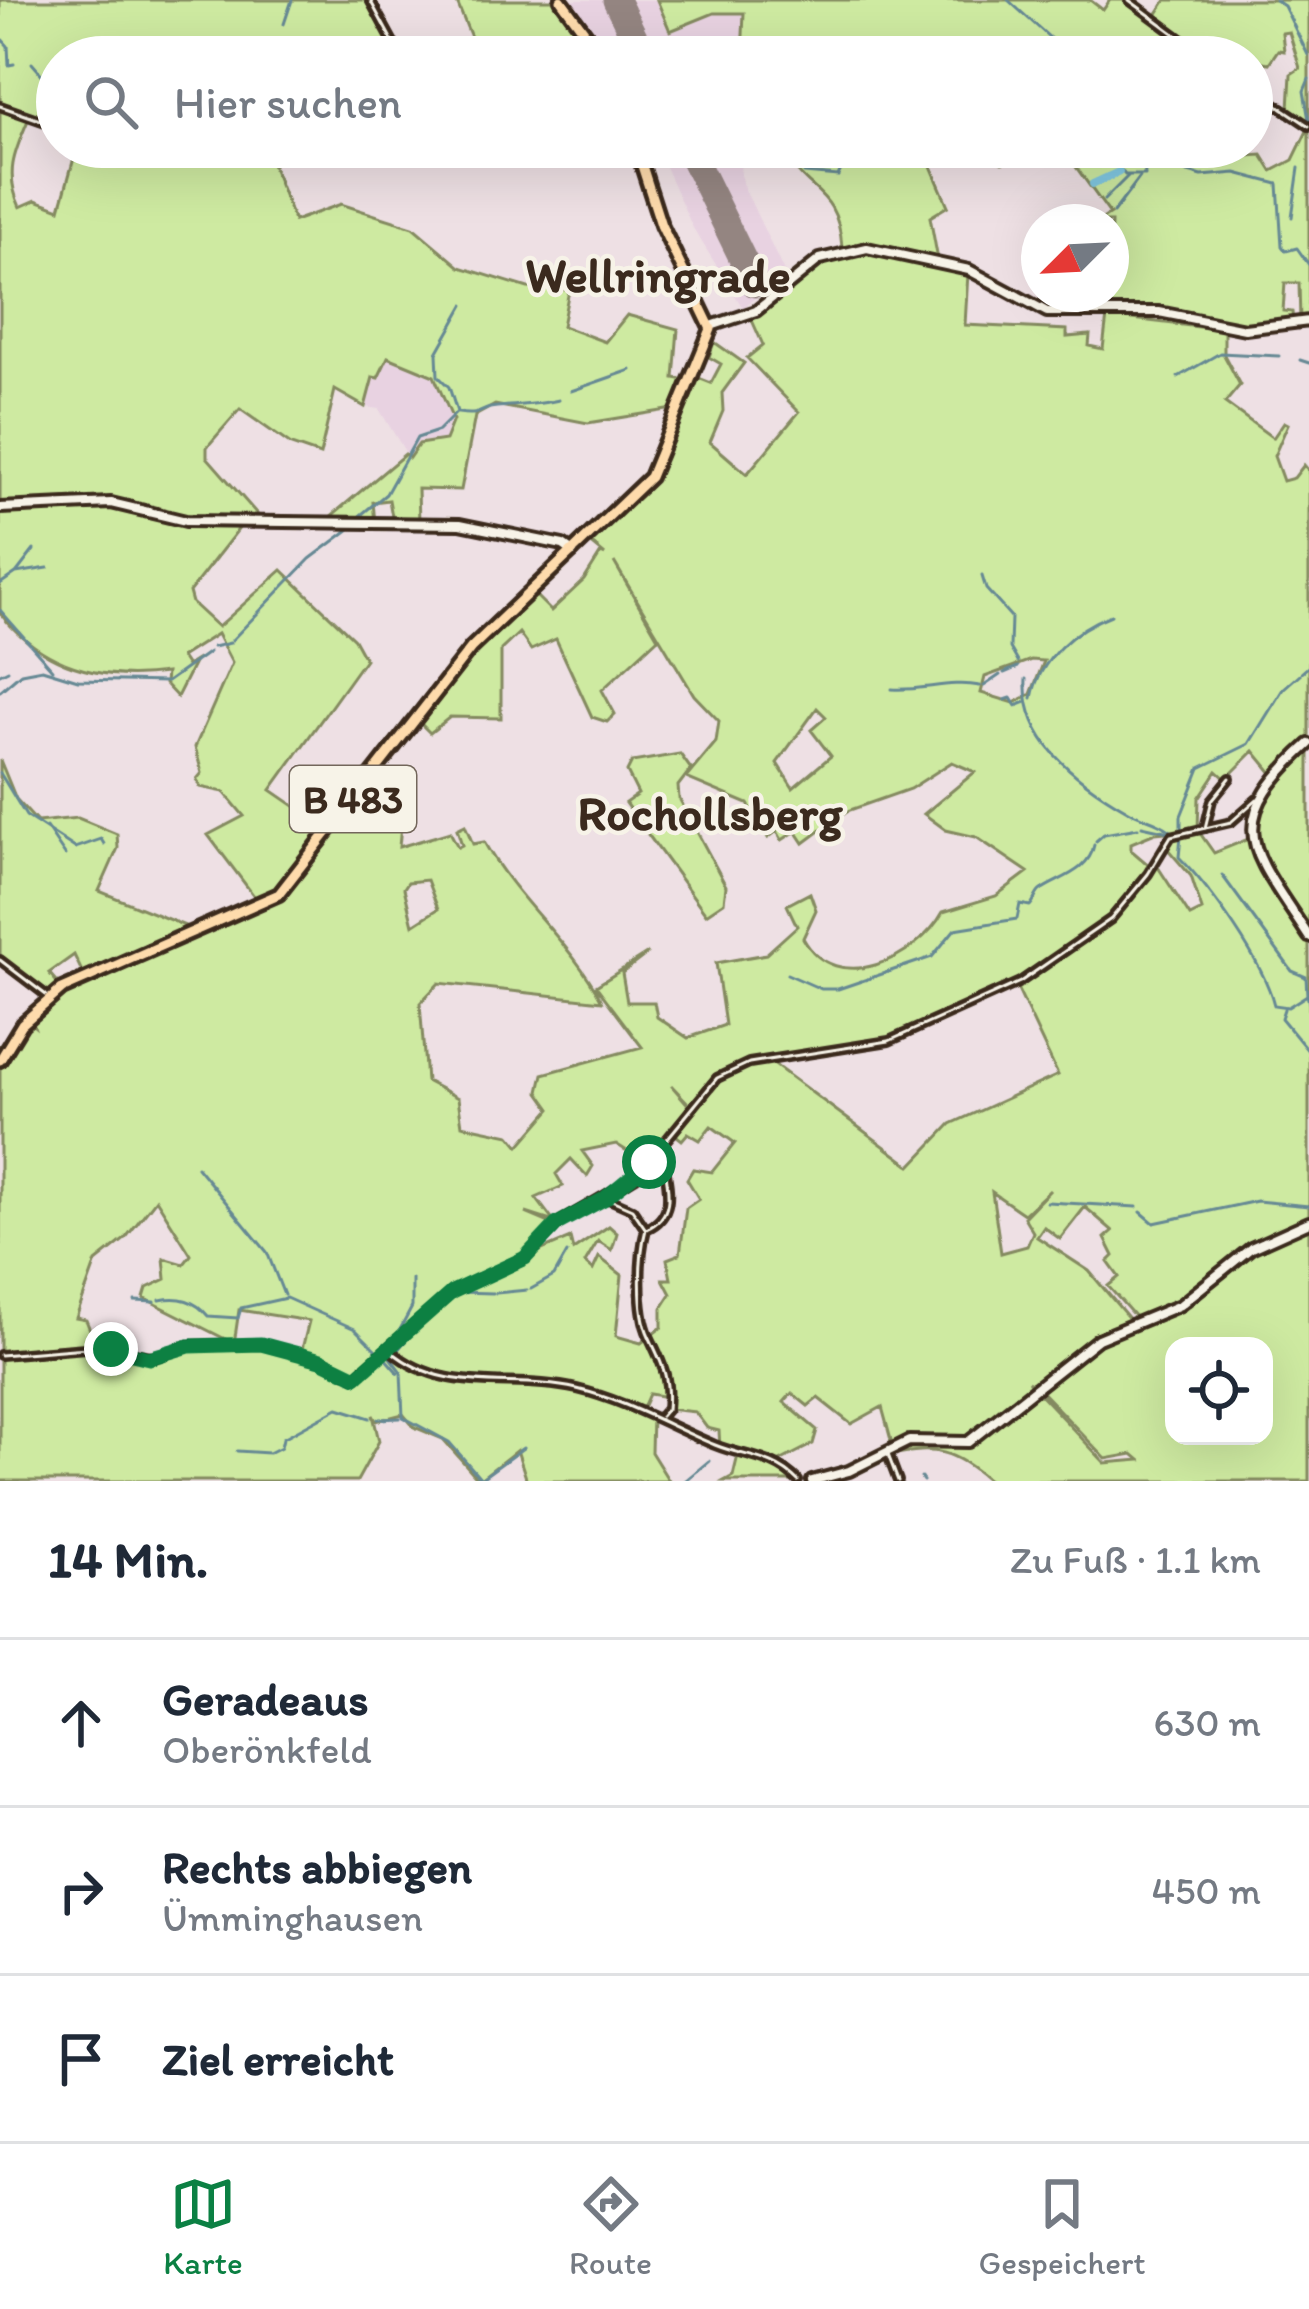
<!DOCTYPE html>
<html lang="de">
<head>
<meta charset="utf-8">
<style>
  :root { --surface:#fff; --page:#f2f2f3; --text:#1f2937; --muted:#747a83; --line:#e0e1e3; --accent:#0b8043 }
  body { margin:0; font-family:Itim,sans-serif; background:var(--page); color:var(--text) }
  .controls { position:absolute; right:36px; bottom:36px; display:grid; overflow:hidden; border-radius:24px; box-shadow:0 12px 48px #0002 }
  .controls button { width:108px; height:108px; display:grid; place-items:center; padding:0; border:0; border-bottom:3px solid var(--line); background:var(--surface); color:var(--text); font:60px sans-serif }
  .compass { position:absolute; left:1021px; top:204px; width:108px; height:108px; border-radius:50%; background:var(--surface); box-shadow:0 12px 48px #0002; rotate:246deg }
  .stop { position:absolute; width:36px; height:36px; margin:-27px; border:9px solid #0b8043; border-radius:50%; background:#fff }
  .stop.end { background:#0b8043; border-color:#fff; box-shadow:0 3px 12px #0008 }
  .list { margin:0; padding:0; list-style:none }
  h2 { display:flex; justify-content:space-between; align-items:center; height:156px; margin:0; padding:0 48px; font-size:51px }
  h2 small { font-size:39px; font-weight:400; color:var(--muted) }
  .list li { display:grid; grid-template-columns:78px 1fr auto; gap:36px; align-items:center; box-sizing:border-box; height:168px; padding:0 48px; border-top:3px solid var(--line) }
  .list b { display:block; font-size:45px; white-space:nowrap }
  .list p { margin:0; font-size:39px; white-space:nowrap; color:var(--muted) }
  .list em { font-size:39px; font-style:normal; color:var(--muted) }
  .icon { flex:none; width:66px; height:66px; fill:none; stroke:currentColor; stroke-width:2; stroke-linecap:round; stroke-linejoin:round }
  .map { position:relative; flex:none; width:1309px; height:1481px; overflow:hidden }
  .search { position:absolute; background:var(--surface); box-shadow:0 12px 48px #0002; left:36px; right:36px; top:36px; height:132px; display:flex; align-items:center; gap:30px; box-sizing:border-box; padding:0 42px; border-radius:66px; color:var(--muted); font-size:45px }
  .sheet { height:660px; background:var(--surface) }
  nav { display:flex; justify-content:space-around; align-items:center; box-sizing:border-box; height:168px; border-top:3px solid var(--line); background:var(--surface); font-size:33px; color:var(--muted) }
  nav a { display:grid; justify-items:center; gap:6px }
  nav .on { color:var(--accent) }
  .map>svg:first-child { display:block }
  .built { fill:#e8d2e1 }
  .green { fill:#ceeaa1; stroke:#848a60; stroke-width:3; fill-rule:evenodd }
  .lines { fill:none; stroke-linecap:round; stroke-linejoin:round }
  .stream { stroke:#668994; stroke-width:3 }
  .river { stroke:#82c9e3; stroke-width:8 }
  .runway { stroke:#948581; stroke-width:27 }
  .street-casing { stroke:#3b2a1e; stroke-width:12 }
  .secondary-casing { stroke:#3b2a1e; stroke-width:16 }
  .primary-casing { stroke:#3b2a1e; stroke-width:18 }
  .street { stroke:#f7f3e8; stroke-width:3 }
  .secondary { stroke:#f7f3e8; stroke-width:8 }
  .primary { stroke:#fedbac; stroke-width:9 }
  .route { stroke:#0b8043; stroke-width:15 }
  .labels { text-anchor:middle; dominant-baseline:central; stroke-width:9; stroke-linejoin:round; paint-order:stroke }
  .shield { fill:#f7f3e8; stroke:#73665b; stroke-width:3 }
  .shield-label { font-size:39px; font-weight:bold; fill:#3b2a1e }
  .quarter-label { font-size:48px; font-weight:bold; fill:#3b2a1e; stroke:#f7f3e8 }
</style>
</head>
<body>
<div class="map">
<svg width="1309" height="1481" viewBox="0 0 1309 1481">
  <rect width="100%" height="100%" fill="#eee0e4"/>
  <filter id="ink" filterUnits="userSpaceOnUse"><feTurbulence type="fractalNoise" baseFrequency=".00833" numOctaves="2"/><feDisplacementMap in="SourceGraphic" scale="24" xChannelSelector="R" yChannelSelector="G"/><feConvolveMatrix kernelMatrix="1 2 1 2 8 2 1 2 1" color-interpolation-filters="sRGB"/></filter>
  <g filter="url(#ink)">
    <!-- built -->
    <g class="built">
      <polygon points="567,0 657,0 671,31 714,13 745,13 742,57 609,57"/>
      <polygon points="656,147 738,147 742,183 784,272 743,308 693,228"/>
      <polygon points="387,357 434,376 453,420 445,440 419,444 409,458 379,409 365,407 373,376 378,377"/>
    </g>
    <!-- green -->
    <g class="green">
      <path d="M0 0H369L401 57H57V125L29 118C15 151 4 173 20 207L36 200 60 209 77 147H328L269 156 294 221 341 204 413 227 460 267 528 288 569 290 562 326 605 342 627 315 678 329 674 378 691 381 680 408 588 423 495 405 475 416 461 490 418 489 419 523 393 522 389 500 373 502 375 523 324 522 405 454 409 458 419 444 445 440 453 420 434 376 388 357 378 378 373 377 365 407 335 390 320 455 291 445 240 409 207 447V457L264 522H244L189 592 192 603 218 627 282 570 354 639 365 659 271 790 328 829 277 892 257 900 208 835 244 816 224 792 200 787 197 779 202 773 195 747 232 663 217 634 181 657 187 666 195 661 177 697 165 684 166 673C100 682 42 667 0 613Z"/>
      <polygon points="456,0 559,0 600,57 479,57"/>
      <polygon points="657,0 1090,0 1103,10 1110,0 1128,0 1165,32 1152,21 1166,0 1309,0 1309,125 1289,109 1291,74 1300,68 1289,32 1282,33 1284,51 1278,50 1269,63 1199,52 1197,57 742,57 744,13 714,13 670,31"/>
      <path d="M1309 127V320L1300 321 1299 283H1285L1283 311 1292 312 1293 322C1231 328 1171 313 1109 311L1111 222H1098L1110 214 1066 153 1002 163 984 147H1231L1234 157 1262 155 1272 171 1293 160Z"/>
      <path d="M785 147H923L948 206 930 217 938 260 885 248 842 247C837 182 801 196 785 147Z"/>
      <path d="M876 251 968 273 965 325 1067 330V337L1090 335 1089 346 1103 349 1107 316 1224 330V355L1240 385 1225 403 1273 438 1284 422 1288 424 1274 456 1283 481 1294 478 1304 465 1309 471V742L1273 774 1254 751 1226 779 1217 771 1199 798 1198 829 1155 833 1131 843V850L1151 867 1098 928 1017 981 878 1043 735 1065 690 1105 671 1085 691 1108C714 1082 735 1061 772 1063L911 1166 951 1124 1058 1075 1016 986C1070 956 1121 919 1156 864L1190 916 1202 910 1191 876 1166 847 1171 837 1199 832 1214 853 1253 837 1255 851 1309 940V1222L1248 1246 1185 1296 1136 1318 1108 1286 1119 1277 1108 1262 1114 1256 1105 1238 1113 1231 1085 1207 1060 1239 1044 1227 1037 1237 1089 1271 1131 1321 1085 1342 1036 1386 1028 1381 1033 1387C1010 1406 983 1437 953 1440 927 1443 912 1436 887 1448L891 1440 882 1407 851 1424 818 1398 808 1406 792 1393 784 1402 817 1430 813 1444 776 1463 767 1460 797 1481H724L733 1476 739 1451 720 1447 719 1431 707 1428 695 1412 667 1409 668 1397 649 1394 641 1412 652 1416 651 1452 669 1481H527L517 1450 479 1480 443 1439 414 1427 403 1414 376 1421 373 1415 379 1441 357 1481H0V1066L28 1021 34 1026 31 1017 81 982 273 902 382 769 413 788 403 803 399 847 450 832 458 847 462 845 457 829 465 825 473 844 484 842C517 901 570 941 602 1001L439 983 420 1003 426 1081 458 1098 462 1125 510 1135 519 1146 551 1109 539 1092 543 1074 642 1047 596 986 648 953 622 973 627 1002H654L657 1017 688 1038 725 1025 716 963 766 954 797 926 787 905 810 893 816 910 803 938C836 998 918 958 943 912L996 896 1028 872 976 837 946 830 924 814 975 772 952 762 910 789 847 811 804 843 796 831 782 840 777 831 768 838 748 804 686 778 716 742 719 721 694 695 614 562 658 638 602 690 615 714 607 722 592 717 556 639 531 650 519 633 501 650V718L450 717 430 733 418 721 462 661 532 592 551 611 584 580 601 553 605 555 588 541 658 467 696 377 711 383 721 364 709 357 714 342 744 363 722 393 723 411 710 442 747 474 799 412 747 358 763 345 751 318 824 260ZM1031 660 1044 661 1031 694 1014 703 981 693 985 677ZM817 708 826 717 811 730 831 756 793 788 777 763ZM427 880 438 909 413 925 404 888 408 882ZM711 1126 735 1143 712 1172 693 1169 687 1179 699 1199 686 1208 680 1254 667 1259 671 1279H663L671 1294 662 1308V1327L641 1343 616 1336 622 1275 599 1257 593 1270 585 1263 598 1241 612 1250 617 1233 609 1226 573 1250 570 1238 528 1256 552 1224 526 1213 554 1222 536 1198 563 1186 556 1174 571 1159 587 1176 593 1166 582 1151 616 1144 646 1163 672 1132 682 1140 688 1133 700 1140ZM1050 1190 1024 1217 1033 1232 1027 1246 1001 1253 992 1192 1024 1214ZM156 1199 191 1255 184 1264 164 1258 166 1279 147 1288 144 1298 233 1343 184 1347 149 1358 97 1347 86 1320 76 1318 96 1262 125 1239ZM239 1310 309 1321 301 1353 234 1344Z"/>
      <path d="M1309 747V935C1287 899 1235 840 1263 796 1274 778 1295 762 1309 747Z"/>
      <polygon points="680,754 691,769 678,786 679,798 726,886 724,902 706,914 625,803 638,794 627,772 632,762"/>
      <polygon points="0,760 16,799 37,822 78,818 117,834 118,848 99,891 195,930 84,976 74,955 49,973 61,987 47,996 0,960"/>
      <path d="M1309 1225V1481H989C952 1450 938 1446 890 1455 908 1433 943 1454 969 1443 993 1433 1016 1406 1036 1390L1105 1463 1140 1460 1133 1454 1106 1459 1038 1388 1087 1347 1169 1314 1252 1250ZM1174 1346H1264V1436H1174Z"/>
    </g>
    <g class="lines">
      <!-- stream -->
      <g class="stream">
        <polyline points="1008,0 1071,57"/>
        <polyline points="1275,0 1284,6 1308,55"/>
        <polyline points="284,24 292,0"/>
        <polyline points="0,37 8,46 9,65 14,64"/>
        <polyline points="32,63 57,92"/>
        <polyline points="1309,120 1304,91 1309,79"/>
        <polyline points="1067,147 1073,147"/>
        <polyline points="1102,147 1125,175 1145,175 1144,159 1202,176 1236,173 1278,184 1282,246 1286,251 1297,248 1309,265"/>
        <polyline points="1113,161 1144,159"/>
        <polyline points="804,173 838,176 844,163 884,147"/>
        <polyline points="1104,200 1128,176"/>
        <polyline points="1113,213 1140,177"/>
        <polyline points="1292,217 1299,168"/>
        <polyline points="1300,360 1309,363"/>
        <polyline points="1178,377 1220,353 1279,356"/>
        <polyline points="571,391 631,370"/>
        <path d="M458 413C485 417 478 408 497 407 519 405 537 405 559 400"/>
        <polyline points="356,519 386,494 417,438 438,431 457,412 449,387 438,376 437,353 464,305"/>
        <polyline points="17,572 34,550"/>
        <polyline points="982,576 986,589 1011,617 1010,648 1018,662"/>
        <polyline points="0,584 16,573 48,568"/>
        <polyline points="0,610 52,669"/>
        <polyline points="232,640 310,559 350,529"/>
        <polyline points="213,647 230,643"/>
        <polyline points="1004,673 1018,667"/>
        <polyline points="0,674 8,670"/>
        <path d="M1026 679C1023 738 1071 778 1129 811 1143 819 1157 820 1171 831"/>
        <polyline points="984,686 1000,675"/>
        <path d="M892 689C923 691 950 680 980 686"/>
        <polyline points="0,691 21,673 42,669 78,680 167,682 209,652"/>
        <path d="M1032 698C1039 659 1076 628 1111 615"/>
        <polyline points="1005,700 1011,698 1016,706 1026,702"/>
        <polyline points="0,773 26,816 75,848 101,839 104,844"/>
        <polyline points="1142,826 1169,832"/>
        <polyline points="46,827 65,855"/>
        <polyline points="1181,831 1181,816 1200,768 1249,744 1283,689 1309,666"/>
        <path d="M1181 836 1179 857C1211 889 1264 963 1274 1005L1288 1007 1307 995 1309 1003"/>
        <polyline points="1096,841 1104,834 1138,828"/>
        <polyline points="1222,875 1292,971 1306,977 1307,995"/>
        <path d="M787 974 821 989H838L932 957 955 929 1017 919 1020 904 1030 906C1035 901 1036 893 1041 890 1058 878 1089 872 1094 845"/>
        <polyline points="1284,1009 1281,1018 1309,1052"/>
        <polyline points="197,1167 267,1252 284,1295"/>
        <polyline points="1047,1202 1137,1207"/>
        <polyline points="1141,1212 1154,1223 1257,1201 1309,1206"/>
        <polyline points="531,1289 554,1276 567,1253"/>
        <polyline points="496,1293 527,1290"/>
        <path d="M160 1300C180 1296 195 1300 208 1316L238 1318 241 1308 286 1298 355 1329 379 1353"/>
        <polyline points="135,1301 155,1302"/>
        <polyline points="417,1326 457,1292 493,1293"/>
        <polyline points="394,1341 412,1307 412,1279"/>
        <polyline points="397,1351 415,1328"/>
        <polyline points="389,1356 401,1372 403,1417 449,1442 483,1481"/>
        <polyline points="384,1357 398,1373"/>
        <polyline points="378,1419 400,1418"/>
        <polyline points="237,1451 269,1453 281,1447 283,1438 338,1408 370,1418"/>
        <polyline points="483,1477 523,1448"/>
        <polyline points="921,1478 923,1481"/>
        <polyline points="685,1481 709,1461"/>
      </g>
      <!-- river -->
      <polyline class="river" points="1093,184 1119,172"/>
      <!-- runway -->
      <g class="runway">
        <polyline points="616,0 644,57"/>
        <polyline points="688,147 755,284"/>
      </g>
      <!-- street casing -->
      <g class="street-casing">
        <g id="street">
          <polyline points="370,0 401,57"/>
          <polyline points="1129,0 1206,57"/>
          <polyline points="1159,57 1176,40"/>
          <polyline points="1252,88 1309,126"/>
          <polyline points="0,106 57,126"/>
          <polyline points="379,147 418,152 487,147"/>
          <polyline points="507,147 525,147"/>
          <polyline points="572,147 636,156"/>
          <polyline points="1205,828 1212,800 1230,778"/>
          <polyline points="0,960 46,995"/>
          <polyline points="607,1198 632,1209 645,1228"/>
          <path d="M391 1351C446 1397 513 1374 577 1389 627 1401 669 1426 715 1445 744 1457 774 1456 798 1481"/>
          <polyline points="0,1355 98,1347 156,1357 190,1345 261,1344 324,1361 355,1377 452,1292 525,1258 561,1221 636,1177 717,1078 749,1063 889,1041 1020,982 1111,919 1148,874 1171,836 1231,822 1257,799"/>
          <path d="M661 1416 667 1409C670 1377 662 1364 649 1336 637 1311 639 1255 646 1229 681 1214 665 1179 662 1148"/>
          <polyline points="887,1452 898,1481"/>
        </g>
      </g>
      <!-- secondary casing -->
      <g class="secondary-casing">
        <g id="secondary">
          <polyline points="711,326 756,311 820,259 867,248 969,270 1047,312 1159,312 1245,329 1309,321"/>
          <polyline points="0,508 111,503 186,521 460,524 563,545 573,552"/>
          <path d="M1309 744C1219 825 1252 849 1309 937"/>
          <polyline points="812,1481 849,1471 909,1441 968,1442 1098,1339 1180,1305 1251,1248 1309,1222"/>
        </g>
      </g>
      <!-- primary casing -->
      <g class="primary-casing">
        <g id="primary">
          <polyline points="561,0 603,57"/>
          <polyline points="0,1060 22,1024 62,989 279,894 471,648 650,477 711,329 661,225 636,147"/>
        </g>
      </g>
      <!-- street -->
      <use href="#street" class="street"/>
      <!-- secondary -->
      <use href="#secondary" class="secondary"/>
      <!-- primary -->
      <use href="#primary" class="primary"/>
    </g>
  </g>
  <g class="lines" filter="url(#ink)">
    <!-- route -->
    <polyline class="route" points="111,1349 149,1358 189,1346 261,1344 321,1360 356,1377 452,1292 525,1258 557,1224 604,1199 649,1162"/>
  </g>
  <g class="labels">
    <!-- shield labels -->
    <rect class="shield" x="290" y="766" width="126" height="66" rx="9"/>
    <g class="shield-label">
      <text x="353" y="799">B 483</text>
    </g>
    <!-- quarter labels -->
    <g class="quarter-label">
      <text x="658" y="275">Wellringrade</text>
      <text x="710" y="813">Rochollsberg</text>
    </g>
  </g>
</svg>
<div class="controls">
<button><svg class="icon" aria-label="locate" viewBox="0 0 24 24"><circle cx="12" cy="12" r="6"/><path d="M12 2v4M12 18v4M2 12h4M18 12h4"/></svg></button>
</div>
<svg class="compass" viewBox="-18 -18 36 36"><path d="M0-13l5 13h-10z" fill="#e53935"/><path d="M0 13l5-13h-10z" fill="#747a83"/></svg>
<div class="stop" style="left:649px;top:1162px"></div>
<div class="stop end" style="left:111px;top:1349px"></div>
<div class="search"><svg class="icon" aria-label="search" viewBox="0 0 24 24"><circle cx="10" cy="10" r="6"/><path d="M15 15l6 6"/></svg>Hier suchen</div>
</div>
<section class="sheet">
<h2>14 Min.<small>Zu Fuß · 1.1 km</small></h2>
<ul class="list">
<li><svg class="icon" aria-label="ahead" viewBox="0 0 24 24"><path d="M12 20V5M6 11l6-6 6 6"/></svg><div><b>Geradeaus</b><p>Oberönkfeld</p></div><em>630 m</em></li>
<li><svg class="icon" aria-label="right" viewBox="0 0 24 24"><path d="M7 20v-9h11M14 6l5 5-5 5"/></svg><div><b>Rechts abbiegen</b><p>Ümminghausen</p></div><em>450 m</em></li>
<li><svg class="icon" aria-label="arrive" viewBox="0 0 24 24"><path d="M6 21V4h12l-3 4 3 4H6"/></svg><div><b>Ziel erreicht</b></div></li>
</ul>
</section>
<nav>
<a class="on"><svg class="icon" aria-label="map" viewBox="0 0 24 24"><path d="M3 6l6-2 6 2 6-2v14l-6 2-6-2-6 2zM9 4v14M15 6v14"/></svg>Karte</a>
<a><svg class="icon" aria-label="directions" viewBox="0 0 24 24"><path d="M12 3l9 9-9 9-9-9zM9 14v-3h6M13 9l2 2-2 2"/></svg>Route</a>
<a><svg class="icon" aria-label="saved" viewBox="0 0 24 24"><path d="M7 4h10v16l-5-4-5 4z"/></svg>Gespeichert</a>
</nav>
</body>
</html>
